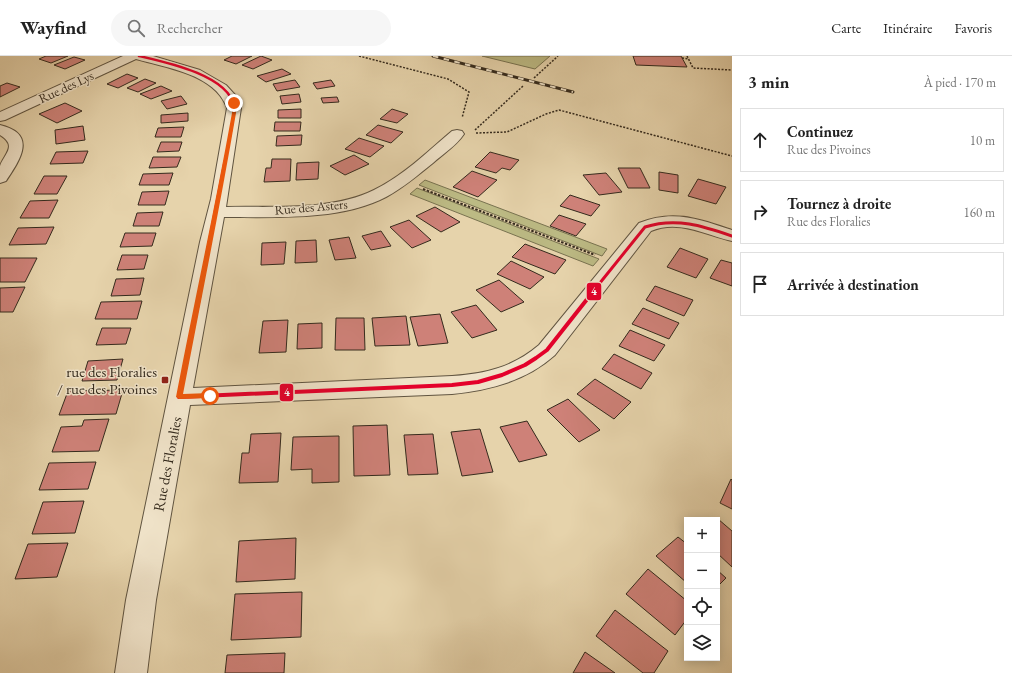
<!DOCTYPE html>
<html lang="fr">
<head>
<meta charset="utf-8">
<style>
  :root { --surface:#fff; --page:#f6f6f6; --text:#222; --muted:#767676; --line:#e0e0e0 }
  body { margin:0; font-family:"EB Garamond",serif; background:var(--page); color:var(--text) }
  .controls { position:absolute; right:12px; bottom:12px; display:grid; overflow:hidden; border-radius:0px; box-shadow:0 2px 10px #0003 }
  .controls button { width:36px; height:36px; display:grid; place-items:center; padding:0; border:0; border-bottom:1px solid var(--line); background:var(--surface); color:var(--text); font:20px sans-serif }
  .stop { position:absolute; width:12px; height:12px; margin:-9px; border:3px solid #ea580c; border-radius:50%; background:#fff }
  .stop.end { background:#ea580c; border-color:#fff; box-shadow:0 1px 4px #0008 }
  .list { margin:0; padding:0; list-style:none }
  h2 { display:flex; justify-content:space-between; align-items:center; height:52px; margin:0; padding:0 16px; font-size:17px }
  h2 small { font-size:13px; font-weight:400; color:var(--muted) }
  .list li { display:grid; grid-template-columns:26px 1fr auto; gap:12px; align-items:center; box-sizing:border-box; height:64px; margin:0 8px 8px; padding:0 8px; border:1px solid var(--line); border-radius:0px }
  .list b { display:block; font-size:15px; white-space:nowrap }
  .list p { margin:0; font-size:13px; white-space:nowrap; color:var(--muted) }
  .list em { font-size:13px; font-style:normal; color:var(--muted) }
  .icon { flex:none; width:22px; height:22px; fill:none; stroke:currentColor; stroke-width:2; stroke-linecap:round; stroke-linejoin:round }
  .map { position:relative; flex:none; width:732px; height:617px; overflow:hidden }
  header { display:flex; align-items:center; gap:24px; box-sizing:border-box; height:56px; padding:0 20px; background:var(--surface); border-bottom:1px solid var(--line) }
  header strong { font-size:19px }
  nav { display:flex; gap:22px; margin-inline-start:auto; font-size:14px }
  .search { width:280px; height:36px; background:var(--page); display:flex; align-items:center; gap:10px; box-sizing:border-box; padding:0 14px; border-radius:22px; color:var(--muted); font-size:15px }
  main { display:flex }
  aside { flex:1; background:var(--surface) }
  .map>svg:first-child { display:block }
  .green { fill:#bcba84; stroke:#787250 }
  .building { fill:#ce8178; stroke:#342a1d }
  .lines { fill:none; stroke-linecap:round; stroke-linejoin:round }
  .minor-casing { stroke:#605440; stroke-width:2 }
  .path-far1 { stroke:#342a1d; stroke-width:1.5; stroke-dasharray:2 1.5; stroke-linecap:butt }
  .path { stroke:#342a1d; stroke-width:2; stroke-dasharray:2.5 1.5; stroke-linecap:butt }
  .minor { fill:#efe2c8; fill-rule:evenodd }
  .rail-casing { stroke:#342a1d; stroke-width:3 }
  .rail { stroke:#efe2c8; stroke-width:2; stroke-dasharray:5.5; stroke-linecap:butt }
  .bus-1-far2-casing { stroke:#efe2c8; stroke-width:4.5 }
  .bus-1-far1-casing { stroke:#efe2c8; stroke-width:5.5 }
  .bus-1-casing { stroke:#efe2c8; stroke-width:7 }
  .bus-1-far2 { stroke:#e4002b; stroke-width:2.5 }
  .bus-1-far1 { stroke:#e4002b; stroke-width:3 }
  .bus-1 { stroke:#e4002b; stroke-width:4 }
  .route { fill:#ea580c }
  .poi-dot { fill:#8f2418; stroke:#efe2c8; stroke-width:1.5 }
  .labels { text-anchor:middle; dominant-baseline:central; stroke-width:3; stroke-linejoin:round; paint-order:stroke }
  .far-street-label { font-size:13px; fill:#342a1d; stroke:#efe2c8 }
  .poi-label { font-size:15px; fill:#342a1d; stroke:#efe2c8; text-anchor:end }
  .street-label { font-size:15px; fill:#342a1d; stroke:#efe2c8 }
  .line-badge { stroke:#efe2c8; stroke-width:1.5 }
  .badge-label { font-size:11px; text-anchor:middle; font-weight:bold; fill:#fff }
</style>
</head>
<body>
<header>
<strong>Wayfind</strong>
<div class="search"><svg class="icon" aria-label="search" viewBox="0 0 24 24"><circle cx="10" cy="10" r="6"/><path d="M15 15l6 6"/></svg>Rechercher</div>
<nav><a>Carte</a><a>Itinéraire</a><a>Favoris</a></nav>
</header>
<main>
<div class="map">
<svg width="732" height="617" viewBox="0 0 732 617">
  <rect width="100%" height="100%" fill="#e6d3ab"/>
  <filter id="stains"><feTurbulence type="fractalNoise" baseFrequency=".005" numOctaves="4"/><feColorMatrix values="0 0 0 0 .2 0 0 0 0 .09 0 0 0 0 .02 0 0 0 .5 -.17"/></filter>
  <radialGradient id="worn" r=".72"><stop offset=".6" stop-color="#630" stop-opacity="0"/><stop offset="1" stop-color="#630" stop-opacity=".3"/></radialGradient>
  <!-- green -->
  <g class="green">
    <polygon points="482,0 550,0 535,13"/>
    <polygon points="425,124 607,193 602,200 419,129"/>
    <polygon points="417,132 599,203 593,210 410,138"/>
  </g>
  <!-- building -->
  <g class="building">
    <polygon points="46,0 68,0 51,7 39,3"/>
    <polygon points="232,0 252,0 236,8 224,4"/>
    <polygon points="261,0 272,4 253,13 242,9"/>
    <polygon points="633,0 681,0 687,11 636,9"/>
    <polygon points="74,1 85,4 65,13 54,9"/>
    <polygon points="282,13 291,18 266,26 257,20"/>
    <polygon points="127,18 138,22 118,32 107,28"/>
    <polygon points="145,23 156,27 138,36 127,32"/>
    <polygon points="295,24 300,31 277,35 273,28"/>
    <polygon points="331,24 335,30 317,33 313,27"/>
    <polygon points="7,27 20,31 0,41 0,30"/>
    <polygon points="161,30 172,35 151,43 140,38"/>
    <polygon points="299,38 301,46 282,48 280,40"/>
    <polygon points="181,40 187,48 167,53 161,45"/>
    <polygon points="337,41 339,46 323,47 321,42"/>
    <polygon points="65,47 82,55 57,67 39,58"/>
    <polygon points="301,53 301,62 278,62 278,54"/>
    <polygon points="392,53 408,58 397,67 380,63"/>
    <polygon points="188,57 188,65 161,67 161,59"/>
    <polygon points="275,66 301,66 300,75 274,75"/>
    <polygon points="378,69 403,76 391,87 366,79"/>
    <polygon points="83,70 85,84 56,88 55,74"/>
    <polygon points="184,71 181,81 155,81 158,72"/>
    <polygon points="302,79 301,89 276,90 277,80"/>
    <polygon points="359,82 384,90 370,101 345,93"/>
    <polygon points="161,86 182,86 179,95 157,96"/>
    <polygon points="88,95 83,107 50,108 56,96"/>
    <polygon points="490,96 519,104 510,114 502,112 496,117 475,111"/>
    <polygon points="354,99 369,108 345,119 330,110"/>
    <polygon points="153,101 181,101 177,111 149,112"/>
    <polygon points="272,103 291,103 290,125 264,126 266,112 271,112"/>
    <polygon points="319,106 318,123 296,124 297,107"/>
    <polygon points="618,112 640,112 650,132 628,132"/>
    <polygon points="472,115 497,124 478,141 453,131"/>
    <polygon points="659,116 678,119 678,137 659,134"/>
    <polygon points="173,117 169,129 139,129 143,118"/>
    <polygon points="606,117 622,136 599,139 583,119"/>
    <polygon points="44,120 67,120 57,138 34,138"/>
    <polygon points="698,123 726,131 716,148 688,140"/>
    <polygon points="169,135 165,149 138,149 142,136"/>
    <polygon points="570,139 600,149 591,160 560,150"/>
    <polygon points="58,144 49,162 20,162 30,145"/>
    <polygon points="435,151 460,166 441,176 416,160"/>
    <polygon points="163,156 159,170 133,170 137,157"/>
    <polygon points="559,159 586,168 576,180 550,170"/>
    <polygon points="409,164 431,184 412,192 390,171"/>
    <polygon points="54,171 46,188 9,189 18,172"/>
    <polygon points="381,175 391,190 371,194 362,180"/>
    <polygon points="125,177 156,177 152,190 120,191"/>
    <polygon points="349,181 356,202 335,204 329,184"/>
    <polygon points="316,184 317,206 295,207 296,185"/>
    <polygon points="286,186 284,208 261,209 262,187"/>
    <polygon points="525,188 566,204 555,218 512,201"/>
    <polygon points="680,192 708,203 696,222 667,211"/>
    <polygon points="122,199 148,199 144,213 117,214"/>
    <polygon points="0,202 37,202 25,226 0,226"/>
    <polygon points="721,204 732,207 732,230 710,222"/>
    <polygon points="511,205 544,221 530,233 497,218"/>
    <polygon points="144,222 140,239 111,240 116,223"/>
    <polygon points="499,224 524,246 501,256 476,234"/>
    <polygon points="655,230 693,244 684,260 646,244"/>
    <polygon points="25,231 13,256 0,256 0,232"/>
    <polygon points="142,245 137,263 95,263 101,246"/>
    <polygon points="476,249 497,274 472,282 451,256"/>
    <polygon points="643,252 679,267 669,283 632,268"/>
    <polygon points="440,258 448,287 418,290 410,261"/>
    <polygon points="406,260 410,289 375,290 372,262"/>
    <polygon points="336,262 364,262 365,294 335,294"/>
    <polygon points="288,264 286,296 259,297 263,265"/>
    <polygon points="322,267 322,292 297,293 298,268"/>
    <polygon points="102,272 131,272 126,288 96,289"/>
    <polygon points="630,274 665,289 654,305 619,290"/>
    <polygon points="614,298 652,317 641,333 602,313"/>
    <polygon points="123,303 117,324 82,325 88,305"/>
    <polygon points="595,323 631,346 614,363 577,338"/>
    <polygon points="123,334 116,358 59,359 68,335"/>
    <polygon points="568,343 600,374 579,386 547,354"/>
    <polygon points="109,363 99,395 52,396 61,371 82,370 84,364"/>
    <polygon points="527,365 547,399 519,406 500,371"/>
    <polygon points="387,369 390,419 354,420 353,370"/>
    <polygon points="480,373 493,416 462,420 451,376"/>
    <polygon points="281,377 278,426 239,427 242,397 249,397 251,378"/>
    <polygon points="433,378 438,418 408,419 404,379"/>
    <polygon points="339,380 339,426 312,427 312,413 291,414 293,381"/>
    <polygon points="96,406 88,433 39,434 49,407"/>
    <polygon points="731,423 732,424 732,453 720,447"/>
    <polygon points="84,445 75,477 32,478 43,446"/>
    <polygon points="718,463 732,475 732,511 717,497 716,464"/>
    <polygon points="678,481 687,488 687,527 656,500"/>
    <polygon points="296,482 295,523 236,526 239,485"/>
    <polygon points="68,487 57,521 15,523 28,488"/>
    <polygon points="648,513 687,545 687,563 675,579 626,538"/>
    <polygon points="717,514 726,522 717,531"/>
    <polygon points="302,536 301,581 231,584 235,538"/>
    <polygon points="615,554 668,595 654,617 643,617 596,580"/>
    <polygon points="585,596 615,617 573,617"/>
    <polygon points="285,597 284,617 225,617 227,599"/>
  </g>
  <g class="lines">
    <!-- minor casing -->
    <g class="minor-casing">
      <g id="minor">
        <path d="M123 0H153L200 14 226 29 237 41 241 52 226 151C272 150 332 155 374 134 403 120 427 96 452 75L457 74 462 75 464 78C457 89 443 98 433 107 418 119 403 132 386 141 340 165 275 161 224 161L193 332 452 320C486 318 513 311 539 289L639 167C673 153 699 163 732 174V185C705 179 679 163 651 175L555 299C526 325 490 334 452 338L190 349 156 544 147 617H115L126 544 200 186 211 143 227 52C215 18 167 12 136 3L5 64 0 65V56Z"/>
        <path d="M0 69C38 78 20 104 6 125L0 127C0 122 0 115 0 110 4 98 18 90 0 79Z"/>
      </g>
    </g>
    <!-- path-far1 -->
    <g class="path-far1">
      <polyline points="359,0 448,23 469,36 462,62"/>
      <polyline points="687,0 693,12 732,14"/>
      <polyline points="682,2 689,3"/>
      <polyline points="534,22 558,0"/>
      <polyline points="475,74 523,30"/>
      <polyline points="476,77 507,76 546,58 559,54 732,100"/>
    </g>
    <!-- path -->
    <polyline class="path" points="423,133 595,199"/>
    <!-- minor -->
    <use href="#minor" class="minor"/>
    <!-- rail casing -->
    <g class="rail-casing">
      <polyline id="rail" points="433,0 573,36"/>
    </g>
    <!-- rail -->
    <use href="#rail" class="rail"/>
    <!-- bus-1-far2 casing -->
    <g class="bus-1-far2-casing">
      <path id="bus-1-far2" d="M139 0C165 6 228 19 234 50 235 60 227 94 225 106"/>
    </g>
    <!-- bus-1-far1 casing -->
    <g class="bus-1-far1-casing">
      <g id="bus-1-far1">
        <polyline points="199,238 225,105"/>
        <path d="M591 238 645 171C676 161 703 170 732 180"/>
      </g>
    </g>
    <!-- bus-1 casing -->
    <g class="bus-1-casing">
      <polyline id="bus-1" points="200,237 179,341 452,329 478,326 502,319 525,309 536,302 547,294 592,237"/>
    </g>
    <!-- bus-1-far2 -->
    <use href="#bus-1-far2" class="bus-1-far2"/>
    <!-- bus-1-far1 -->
    <use href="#bus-1-far1" class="bus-1-far1"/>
    <!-- bus-1 -->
    <use href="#bus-1" class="bus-1"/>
  </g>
  <!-- route -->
  <path class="route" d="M234 46 236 47V57C220 151 201 244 183 338L210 337 214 340 210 342 179 343 176 341C194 246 215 152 232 57V47Z"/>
  <!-- markers -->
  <rect class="poi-dot" x="161" y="320" width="8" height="8" rx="2"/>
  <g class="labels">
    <!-- far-street labels -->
    <g class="far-street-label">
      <text transform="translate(66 31) rotate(-25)">Rue des Lys</text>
      <text transform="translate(311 151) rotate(-5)">Rue des Asters</text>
    </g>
    <!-- poi labels -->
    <g class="poi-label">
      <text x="157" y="315">rue des Floralies<tspan x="157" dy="17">/ rue des Pivoines</tspan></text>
    </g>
    <!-- street labels -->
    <g class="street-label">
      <text transform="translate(167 408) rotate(-79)">Rue des Floralies</text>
    </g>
  </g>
  <g class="line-badge">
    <rect x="586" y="226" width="16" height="19" rx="4" fill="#e4002b"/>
    <rect x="279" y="327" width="15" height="19" rx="4" fill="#e4002b"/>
  </g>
  <g class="badge-label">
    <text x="594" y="239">4</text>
    <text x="287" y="340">4</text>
  </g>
  <rect width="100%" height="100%" filter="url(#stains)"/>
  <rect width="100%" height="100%" fill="url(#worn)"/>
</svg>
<div class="controls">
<button>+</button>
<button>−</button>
<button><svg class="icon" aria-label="locate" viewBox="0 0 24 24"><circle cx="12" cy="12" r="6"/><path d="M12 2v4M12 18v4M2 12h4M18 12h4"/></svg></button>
<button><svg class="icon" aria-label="layers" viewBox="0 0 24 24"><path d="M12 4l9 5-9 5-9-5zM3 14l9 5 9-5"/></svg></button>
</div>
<div class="stop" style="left:210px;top:340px"></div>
<div class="stop end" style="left:234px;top:47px"></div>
</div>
<aside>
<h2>3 min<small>À pied · 170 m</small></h2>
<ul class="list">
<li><svg class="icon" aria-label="ahead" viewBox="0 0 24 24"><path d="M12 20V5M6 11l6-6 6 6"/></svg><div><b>Continuez</b><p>Rue des Pivoines</p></div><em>10 m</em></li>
<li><svg class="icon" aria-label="right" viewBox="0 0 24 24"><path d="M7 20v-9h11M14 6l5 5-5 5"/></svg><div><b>Tournez à droite</b><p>Rue des Floralies</p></div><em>160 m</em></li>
<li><svg class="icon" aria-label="arrive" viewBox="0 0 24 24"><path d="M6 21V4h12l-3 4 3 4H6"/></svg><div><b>Arrivée à destination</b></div></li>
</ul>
</aside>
</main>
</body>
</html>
